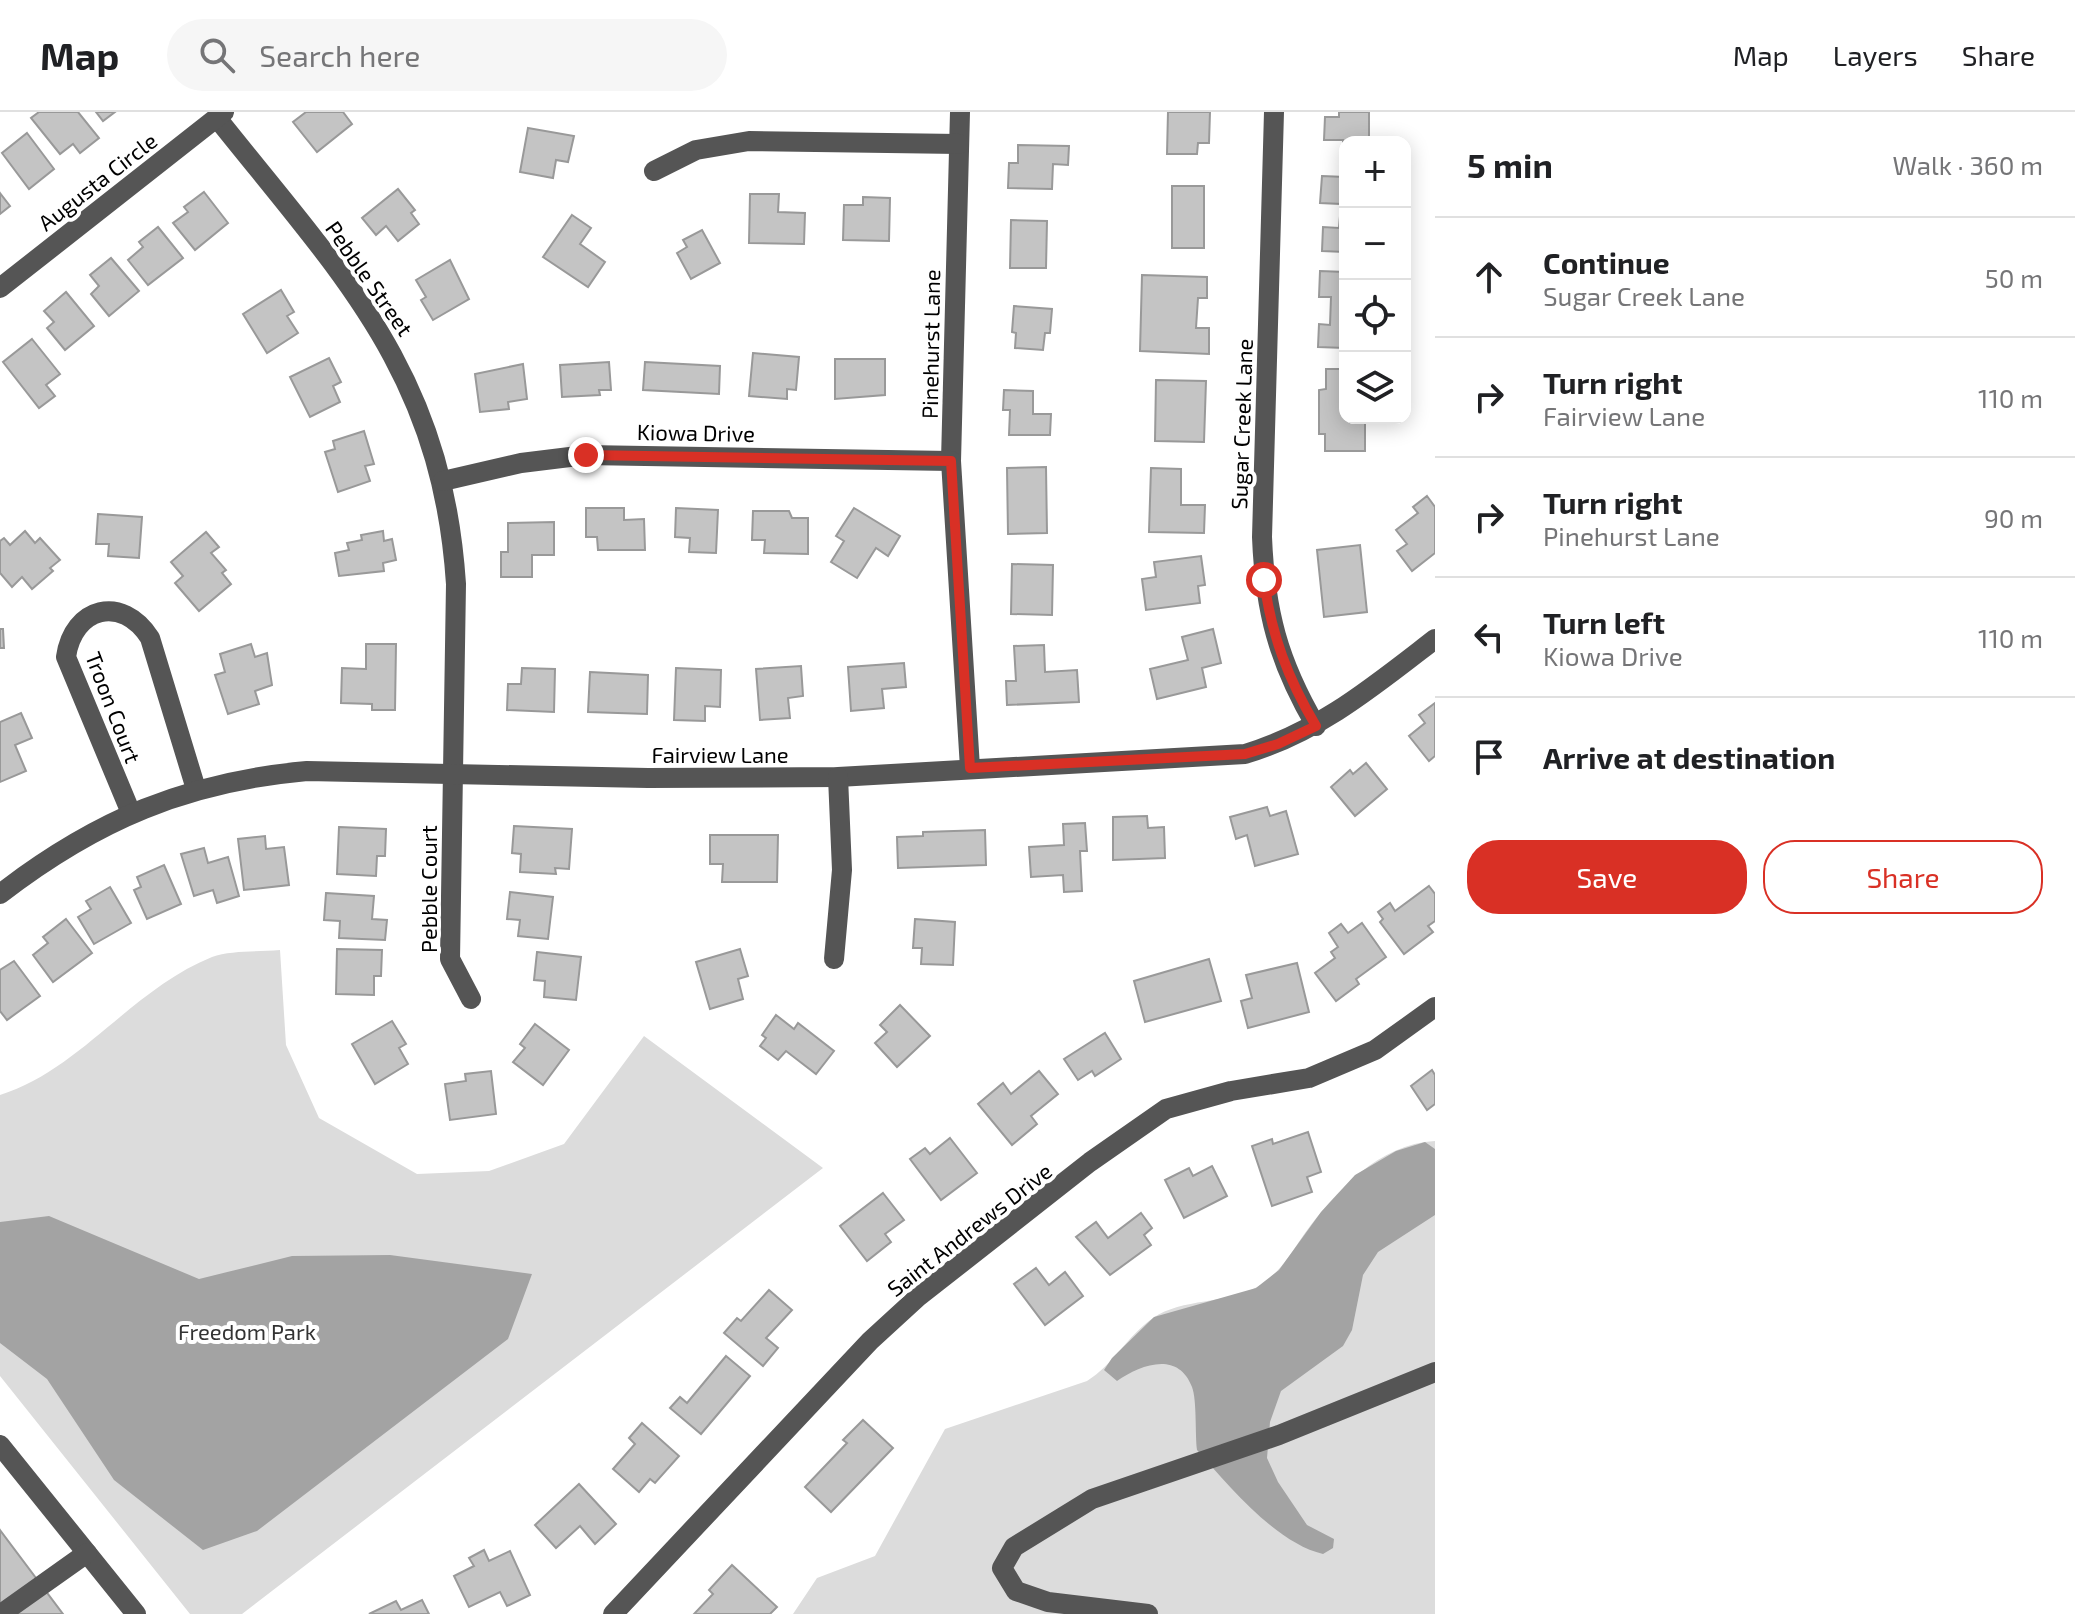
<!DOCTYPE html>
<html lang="en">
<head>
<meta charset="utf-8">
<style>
  :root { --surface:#fff; --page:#f6f6f6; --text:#202124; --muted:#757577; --line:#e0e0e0; --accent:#d93025 }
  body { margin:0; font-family:"Exo 2",sans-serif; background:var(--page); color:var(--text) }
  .controls { position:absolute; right:24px; top:24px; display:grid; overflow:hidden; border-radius:16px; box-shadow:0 4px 20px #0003 }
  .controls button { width:72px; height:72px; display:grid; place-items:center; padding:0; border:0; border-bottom:2px solid var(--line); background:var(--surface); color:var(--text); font:40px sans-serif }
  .stop { position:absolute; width:24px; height:24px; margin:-18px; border:6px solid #d93025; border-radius:50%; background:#fff }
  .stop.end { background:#d93025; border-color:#fff; box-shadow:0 2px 8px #0008 }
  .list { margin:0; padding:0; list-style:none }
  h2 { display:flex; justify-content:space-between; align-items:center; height:104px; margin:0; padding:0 32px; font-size:34px }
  h2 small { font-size:26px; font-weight:400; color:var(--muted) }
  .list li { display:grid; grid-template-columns:52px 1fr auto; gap:24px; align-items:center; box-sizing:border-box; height:120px; padding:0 32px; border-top:2px solid var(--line) }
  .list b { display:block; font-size:30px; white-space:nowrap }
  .list p { margin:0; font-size:26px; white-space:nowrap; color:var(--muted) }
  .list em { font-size:26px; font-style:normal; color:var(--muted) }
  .actions { display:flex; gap:16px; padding:24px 32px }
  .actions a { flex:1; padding:18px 0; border:2px solid var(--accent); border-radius:32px; text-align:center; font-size:28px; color:var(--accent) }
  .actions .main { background:var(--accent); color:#fff }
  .icon { flex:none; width:44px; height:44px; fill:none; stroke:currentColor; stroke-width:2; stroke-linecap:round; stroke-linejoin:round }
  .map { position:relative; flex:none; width:1435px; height:1502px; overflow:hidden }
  header { display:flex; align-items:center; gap:48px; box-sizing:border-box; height:112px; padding:0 40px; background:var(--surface); border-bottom:2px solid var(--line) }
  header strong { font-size:38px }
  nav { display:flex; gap:44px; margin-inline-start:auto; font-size:28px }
  .search { width:560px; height:72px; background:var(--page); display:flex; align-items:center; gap:20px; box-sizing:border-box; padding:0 28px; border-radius:44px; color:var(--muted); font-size:30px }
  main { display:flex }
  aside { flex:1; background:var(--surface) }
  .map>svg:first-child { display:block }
  .green { fill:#dcdcdc }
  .water { fill:#a3a3a3 }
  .building { fill:#c4c4c4; stroke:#999; stroke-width:2 }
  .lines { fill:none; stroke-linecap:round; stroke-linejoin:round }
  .minor { stroke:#555; stroke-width:20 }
  .route { stroke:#d93025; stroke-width:10 }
  .labels { text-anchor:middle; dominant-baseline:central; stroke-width:8; stroke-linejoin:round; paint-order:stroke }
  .street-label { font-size:22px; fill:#000; stroke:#fff }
  .park-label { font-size:22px; fill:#333; stroke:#fff }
</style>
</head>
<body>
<header>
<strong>Map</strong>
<div class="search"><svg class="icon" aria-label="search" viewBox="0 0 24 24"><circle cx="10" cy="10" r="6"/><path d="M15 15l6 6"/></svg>Search here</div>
<nav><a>Map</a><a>Layers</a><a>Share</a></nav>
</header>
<main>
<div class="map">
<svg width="1435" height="1502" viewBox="0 0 1435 1502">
  <rect width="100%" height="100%" fill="#fff"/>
  <!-- green -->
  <g class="green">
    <path d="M280 838 286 933 319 1006 417 1062 489 1059 564 1032 644 924 823 1056 242 1502H190L0 1264V983C80 958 132 877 212 845 231 838 259 840 280 838Z"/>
    <path d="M1435 1029V1502H793L817 1466 875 1444 945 1317 1087 1269C1113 1253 1127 1224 1153 1206 1182 1186 1227 1192 1257 1175 1279 1163 1291 1141 1305 1121 1336 1079 1379 1032 1435 1029Z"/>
  </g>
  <!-- water -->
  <g class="water">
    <path d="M1425 1030 1435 1037V1103L1378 1140 1363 1163 1352 1218 1343 1234 1281 1279 1270 1310 1267 1346 1278 1370 1307 1413 1334 1427 1333 1436 1323 1442C1276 1431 1229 1374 1197 1338 1195 1322 1197 1288 1192 1275 1178 1238 1140 1253 1117 1269L1104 1258 1112 1246 1154 1205 1256 1176 1279 1158 1321 1100 1355 1063 1396 1039Z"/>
    <polygon points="49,1104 199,1167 292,1144 390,1143 532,1162 508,1227 257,1419 203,1438 114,1368 47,1267 0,1231 0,1110"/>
  </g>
  <!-- building -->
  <g class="building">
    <polygon points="39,0 78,0 99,26 80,41 73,32 60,42 31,6"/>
    <polygon points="96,0 115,0 103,9"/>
    <polygon points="306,0 343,0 352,12 317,40 293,10"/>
    <polygon points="1168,0 1210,0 1209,31 1198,31 1197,42 1167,42"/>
    <polygon points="1339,0 1369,0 1369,30 1345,30 1343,36 1343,28 1324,28 1325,5 1339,5"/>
    <polygon points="528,16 574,24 568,50 556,48 553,66 520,60"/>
    <polygon points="27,21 54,57 29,77 2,41"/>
    <polygon points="1018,33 1069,34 1068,53 1053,52 1052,77 1008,76 1009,51 1018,51"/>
    <polygon points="1322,64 1345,65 1345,140 1322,139 1323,115 1339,116 1341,92 1320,91"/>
    <rect x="1172" y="74" width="32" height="62"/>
    <polygon points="398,77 415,98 411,101 419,112 398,129 386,114 376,123 362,106"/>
    <polygon points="204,80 228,111 195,138 173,111 188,100 184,95"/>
    <polygon points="0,81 10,94 0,102"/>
    <polygon points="750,82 779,82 778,100 805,101 804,132 749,131"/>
    <polygon points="863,85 890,86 889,129 843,128 844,93 863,93"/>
    <polygon points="572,103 591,116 580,132 605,150 588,175 543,145"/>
    <polygon points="1011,108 1047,109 1046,156 1010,156"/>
    <polygon points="158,115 183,146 148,173 128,148 143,135 139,130"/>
    <polygon points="702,118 720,151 691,167 677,141 687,135 683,128"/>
    <polygon points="111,146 139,179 109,204 91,182 99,174 90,163"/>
    <polygon points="450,148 469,187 433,208 421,188 426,185 416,168"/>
    <polygon points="1320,159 1345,160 1345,236 1318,235 1319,212 1330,213 1331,185 1319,185"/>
    <polygon points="1142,163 1207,165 1207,186 1198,186 1196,216 1209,216 1209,242 1140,239"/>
    <polygon points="281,178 294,200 287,204 298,221 267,241 243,202"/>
    <polygon points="66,180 94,214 65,238 47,216 54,210 44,199"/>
    <polygon points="1014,194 1052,197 1050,221 1045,221 1043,238 1015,236 1016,221 1012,220"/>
    <polygon points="32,227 60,262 46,273 55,284 39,296 3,250"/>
    <polygon points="753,241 799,245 796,278 787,277 787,287 749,284"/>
    <polygon points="329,246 341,270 333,274 340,290 310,305 290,265"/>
    <polygon points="835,247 885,247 885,283 835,287"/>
    <polygon points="609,250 611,278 599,278 600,283 562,285 560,253"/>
    <polygon points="645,250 720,254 719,282 643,278"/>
    <polygon points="523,252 527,287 508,290 509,297 480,300 475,262"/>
    <polygon points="1326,257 1345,257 1345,306 1365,306 1365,339 1325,339 1325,322 1319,322 1319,278 1326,277"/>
    <polygon points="1156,268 1206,269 1204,330 1155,329"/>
    <polygon points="1004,278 1033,279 1033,302 1051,302 1050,323 1009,323 1010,298 1003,298"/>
    <polygon points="364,319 374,352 365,354 370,369 338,380 325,340 335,337 333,329"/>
    <polygon points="1046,355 1047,421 1008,422 1007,356"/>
    <polygon points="1151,356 1181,357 1181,393 1205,393 1204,421 1149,420"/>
    <polygon points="1427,384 1435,395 1435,441 1412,459 1397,439 1407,432 1396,418 1418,401 1413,395"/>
    <polygon points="586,396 624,396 624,408 644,407 645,438 598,438 597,425 586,425"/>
    <polygon points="676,396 718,398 716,441 689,440 690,426 675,425"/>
    <polygon points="854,396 900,424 888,444 876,436 857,466 831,450 844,429 836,424"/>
    <polygon points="753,399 789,399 792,406 808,406 808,442 764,441 765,428 752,428"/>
    <polygon points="98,402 142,405 139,446 108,444 109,432 96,432"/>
    <polygon points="554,410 554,443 532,443 532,465 501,465 501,440 508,440 508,411"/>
    <polygon points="25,419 35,431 40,426 60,448 50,456 53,459 32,477 22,465 12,475 0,461 0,429 4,426 10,433"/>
    <polygon points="383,419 384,429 392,427 396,448 383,451 384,459 339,464 335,441 349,438 347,431 362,428 361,423"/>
    <polygon points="206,420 219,435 211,441 226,458 222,461 231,472 199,499 175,471 183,464 171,450"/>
    <polygon points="1360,433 1367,500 1324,505 1317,438"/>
    <polygon points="1201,444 1205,473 1198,474 1200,491 1146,498 1142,467 1156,465 1154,450"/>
    <polygon points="1012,452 1053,453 1052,503 1011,502"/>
    <polygon points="0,517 3,517 4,536 0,536"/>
    <polygon points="1213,517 1221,551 1202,556 1206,575 1157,587 1150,557 1188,548 1182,525"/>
    <polygon points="251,532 255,545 267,541 272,573 255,579 259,592 228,602 215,563 225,560 220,542"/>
    <polygon points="366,532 396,532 395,598 372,598 372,592 341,591 342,556 366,557"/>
    <polygon points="1044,533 1045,560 1077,558 1079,590 1007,593 1006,569 1016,569 1014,534"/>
    <polygon points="904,551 906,575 882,577 884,596 851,599 848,555"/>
    <polygon points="801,554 803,584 788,586 790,606 760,608 756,557"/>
    <polygon points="522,556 555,557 554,600 507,598 508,572 521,572"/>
    <polygon points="676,556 721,558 720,595 705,594 705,609 674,608"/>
    <polygon points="590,560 648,563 647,602 588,600"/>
    <polygon points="1435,591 1435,644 1429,649 1409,624 1425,611 1419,603"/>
    <polygon points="21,601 32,626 15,633 26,659 0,670 0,610"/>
    <polygon points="1366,651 1387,677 1355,704 1331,675 1350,658 1353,662"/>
    <polygon points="1267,695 1270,704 1286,699 1298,742 1255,754 1247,723 1236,727 1230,705"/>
    <polygon points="1147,704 1148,716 1164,715 1165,746 1113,748 1113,705"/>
    <polygon points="1085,711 1087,739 1080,739 1082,779 1064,780 1063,763 1031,765 1029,735 1064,733 1063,712"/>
    <polygon points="514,714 572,717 569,757 555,756 556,762 520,760 521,742 512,741"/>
    <polygon points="339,715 386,717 385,744 377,744 376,764 337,762"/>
    <polygon points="985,718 986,753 898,756 897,725 923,724 923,720"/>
    <polygon points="710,723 778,723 777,770 722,770 723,752 710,752"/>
    <polygon points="265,724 266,737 284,735 289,773 244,778 238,727"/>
    <polygon points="204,736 208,751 228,745 239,784 217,791 213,778 194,784 181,742"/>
    <polygon points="164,753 181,792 147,807 134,778 141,775 137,765"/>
    <polygon points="1429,774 1435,782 1435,809 1428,814 1433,820 1404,842 1380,810 1383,807 1378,800 1390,791 1395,799"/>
    <polygon points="110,775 131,811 94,832 78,805 91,797 86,789"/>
    <polygon points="510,780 553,785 548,827 518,824 520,808 507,807"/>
    <polygon points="326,781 374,784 372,807 387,808 385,828 339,826 340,809 324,808"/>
    <polygon points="66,807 92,841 53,870 33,843 48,831 43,825"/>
    <polygon points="915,807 955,810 953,853 921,852 922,836 913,836"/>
    <polygon points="1362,811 1386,845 1356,867 1359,872 1336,889 1315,861 1335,846 1331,840 1338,835 1329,821 1341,812 1348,821"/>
    <polygon points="337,837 382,838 381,864 374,864 374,883 336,882"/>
    <polygon points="740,837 748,864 738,867 743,887 710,897 696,850"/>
    <polygon points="537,840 581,845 576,888 544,885 545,869 534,868"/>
    <polygon points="1209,847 1221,889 1145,910 1134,869"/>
    <polygon points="14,849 40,884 7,908 0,899 0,858"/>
    <polygon points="1297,851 1309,900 1248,916 1241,889 1252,886 1246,863"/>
    <polygon points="900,893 930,924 897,955 875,931 887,920 880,913"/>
    <polygon points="776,903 794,917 798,911 834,939 816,962 786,939 778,948 760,934 766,926 762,923"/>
    <polygon points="392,909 406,932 399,936 408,952 375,972 352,932"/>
    <polygon points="535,912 569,938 543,973 513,950 525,936 520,932"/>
    <polygon points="1105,921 1121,947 1095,964 1092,959 1078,968 1064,947"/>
    <polygon points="1432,958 1435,963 1435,992 1427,998 1411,974"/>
    <polygon points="491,959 496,1002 450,1008 445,972 466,969 465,962"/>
    <polygon points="1039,959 1058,982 1031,1004 1037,1012 1012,1033 978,992 1003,971 1011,982"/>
    <polygon points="1308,1020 1321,1060 1307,1065 1312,1080 1272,1094 1252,1034 1272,1027 1273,1032"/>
    <polygon points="950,1026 977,1061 941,1088 910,1047 925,1036 930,1042"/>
    <polygon points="1212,1054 1227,1084 1184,1106 1165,1068 1189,1056 1193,1064"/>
    <polygon points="883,1081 904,1108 885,1122 891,1130 867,1149 840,1114"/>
    <polygon points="1141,1101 1152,1116 1144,1123 1151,1133 1110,1163 1076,1125 1096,1110 1108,1126"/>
    <polygon points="1036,1156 1049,1173 1065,1160 1083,1184 1045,1213 1014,1172"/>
    <polygon points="769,1178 792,1198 766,1226 778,1236 763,1254 724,1221 737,1206 741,1209"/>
    <polygon points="726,1244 750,1264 701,1322 670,1296 680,1285 687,1291"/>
    <polygon points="863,1308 893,1336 831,1400 805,1375 847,1331 843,1328"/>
    <polygon points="642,1311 679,1344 655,1371 650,1367 639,1380 613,1357 635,1332 629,1326"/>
    <polygon points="579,1372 616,1412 595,1432 580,1414 556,1436 535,1413"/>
    <polygon points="0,1418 63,1502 0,1502"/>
    <polygon points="484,1438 489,1449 510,1439 530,1483 507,1494 500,1480 469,1495 454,1464 474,1454 469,1446"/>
    <polygon points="732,1453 777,1495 770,1502 694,1502 713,1482 709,1478"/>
    <polygon points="422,1488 429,1502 369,1502 396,1489 401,1498"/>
  </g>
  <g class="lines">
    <!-- minor -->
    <g class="minor">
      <polyline points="960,0 951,349 970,656"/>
      <path d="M1274 0 1262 425C1265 499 1278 549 1316 614"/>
      <path d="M217 6C342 163 442 260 456 472L450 847 471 887"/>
      <polyline points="654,59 696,38 749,29 959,32"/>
      <polyline points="0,176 224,0"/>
      <polyline points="443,369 521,351 586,343 951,349"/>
      <path d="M131 701 66 545C73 495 122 482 150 526L196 677"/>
      <path d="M0 782C96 708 186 670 307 659L648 666 838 665 1245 642C1319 620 1374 574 1435 527"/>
      <polyline points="834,847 842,758 838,665"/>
      <polyline points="0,1333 136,1502"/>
      <polyline points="1,1502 87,1441"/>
      <polyline points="613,1502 870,1229 918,1185 1090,1050 1166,997 1231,979 1309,966 1375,938 1435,895"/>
      <polyline points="1148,1502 1048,1490 1016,1479 1002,1456 1014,1435 1092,1387 1279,1323 1435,1260"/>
    </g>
  </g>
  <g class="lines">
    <!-- route -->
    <path class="route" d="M586 343 951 349 970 656 1245 642 1278 632 1316 614C1288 567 1271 522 1264 468"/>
  </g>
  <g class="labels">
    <!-- street labels -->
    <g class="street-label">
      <text transform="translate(97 69) rotate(-38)">Augusta Circle</text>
      <text transform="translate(370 166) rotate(55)">Pebble Street</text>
      <text transform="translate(930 232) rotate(-89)">Pinehurst Lane</text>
      <text transform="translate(1241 312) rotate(-88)">Sugar Creek Lane</text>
      <text transform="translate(696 320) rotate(1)">Kiowa Drive</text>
      <text transform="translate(114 595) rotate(69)">Troon Court</text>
      <text x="720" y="642">Fairview Lane</text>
      <text transform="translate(428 777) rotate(-90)">Pebble Court</text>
      <text transform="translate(969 1117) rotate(-38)">Saint Andrews Drive</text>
    </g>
    <!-- park labels -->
    <g class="park-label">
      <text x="247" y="1219">Freedom Park</text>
    </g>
  </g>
</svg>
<div class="controls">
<button>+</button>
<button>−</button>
<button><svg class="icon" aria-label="locate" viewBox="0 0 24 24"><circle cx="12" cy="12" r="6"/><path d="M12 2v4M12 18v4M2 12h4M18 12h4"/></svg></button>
<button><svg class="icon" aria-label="layers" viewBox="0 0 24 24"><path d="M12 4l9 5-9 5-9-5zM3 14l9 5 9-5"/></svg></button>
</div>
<div class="stop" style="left:1264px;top:468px"></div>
<div class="stop end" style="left:586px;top:343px"></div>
</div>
<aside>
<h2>5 min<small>Walk · 360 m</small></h2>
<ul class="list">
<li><svg class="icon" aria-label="ahead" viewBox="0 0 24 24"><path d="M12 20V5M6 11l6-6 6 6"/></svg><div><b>Continue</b><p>Sugar Creek Lane</p></div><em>50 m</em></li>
<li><svg class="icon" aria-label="right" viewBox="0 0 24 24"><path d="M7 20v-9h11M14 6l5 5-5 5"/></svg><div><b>Turn right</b><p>Fairview Lane</p></div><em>110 m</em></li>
<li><svg class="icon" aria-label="right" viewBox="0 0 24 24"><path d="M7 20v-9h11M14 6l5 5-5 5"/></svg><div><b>Turn right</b><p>Pinehurst Lane</p></div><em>90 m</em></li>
<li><svg class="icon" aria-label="left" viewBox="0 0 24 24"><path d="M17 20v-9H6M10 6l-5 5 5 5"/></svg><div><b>Turn left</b><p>Kiowa Drive</p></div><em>110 m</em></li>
<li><svg class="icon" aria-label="arrive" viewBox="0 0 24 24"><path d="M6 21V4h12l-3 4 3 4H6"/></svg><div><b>Arrive at destination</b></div></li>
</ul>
<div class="actions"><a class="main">Save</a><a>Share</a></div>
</aside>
</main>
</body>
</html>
